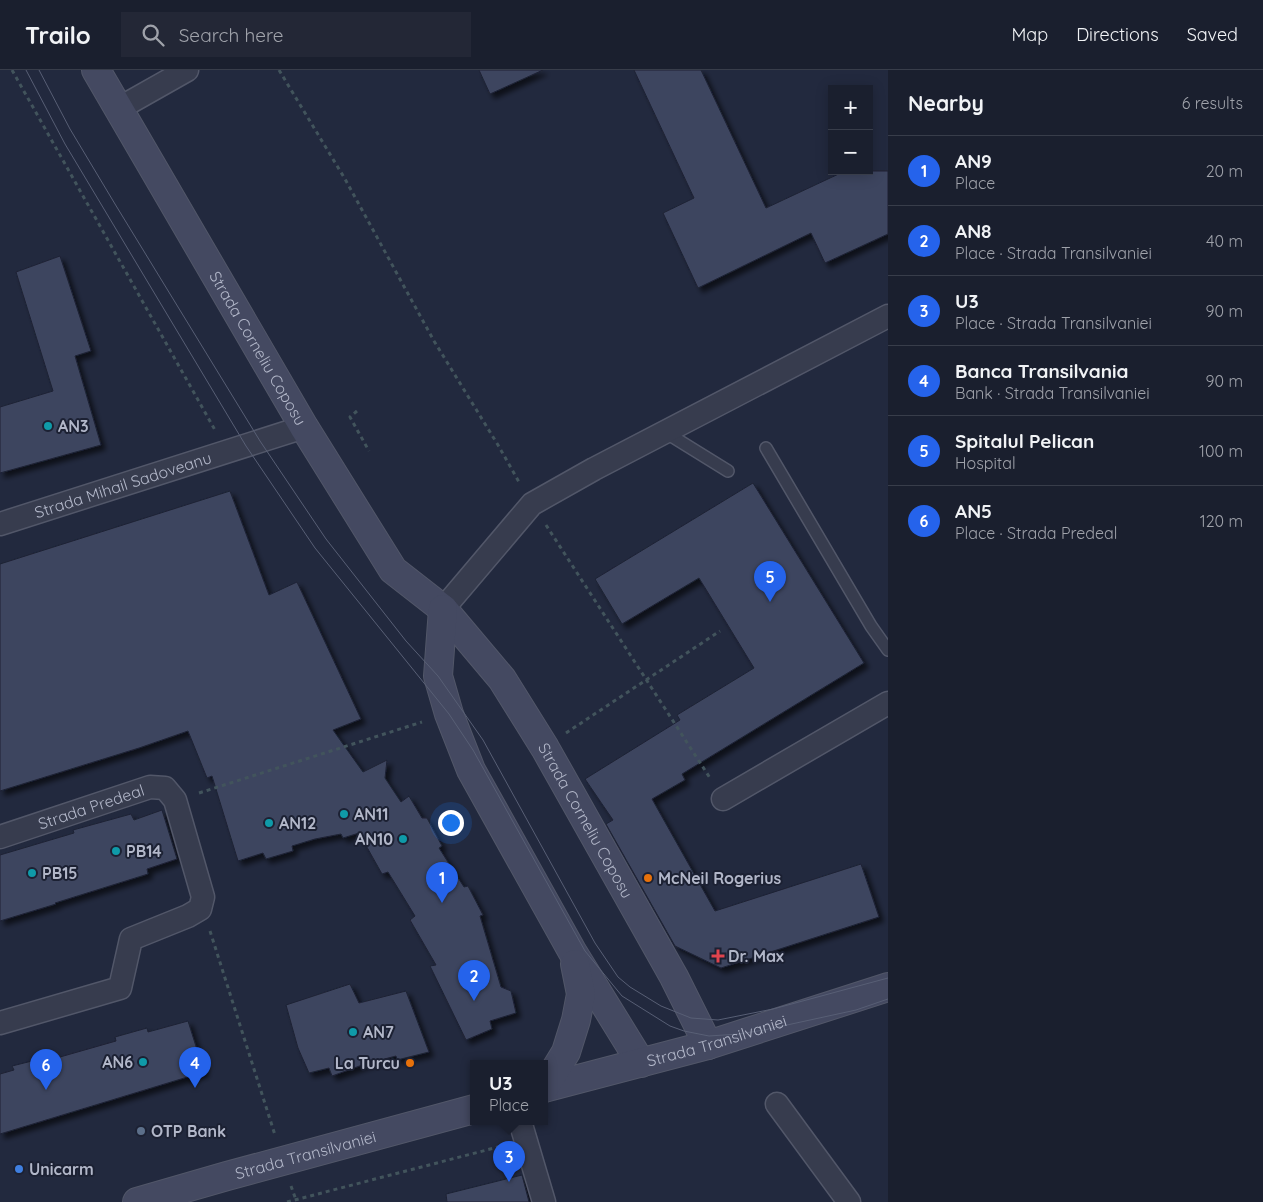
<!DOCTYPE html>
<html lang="en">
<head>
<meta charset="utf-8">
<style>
  :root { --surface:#1a1f2e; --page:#232736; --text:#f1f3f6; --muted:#9fa2aa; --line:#383d4a; --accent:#2563eb }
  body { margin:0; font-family:Quicksand,sans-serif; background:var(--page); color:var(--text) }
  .controls { position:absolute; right:15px; top:15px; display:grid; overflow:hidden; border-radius:0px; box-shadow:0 2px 12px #0003 }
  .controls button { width:45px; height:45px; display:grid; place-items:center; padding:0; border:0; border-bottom:1px solid var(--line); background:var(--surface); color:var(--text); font:25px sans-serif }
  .you { position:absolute; left:450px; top:752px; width:18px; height:18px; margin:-12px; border:4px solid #fff; border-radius:50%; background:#1a73e8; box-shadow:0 0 0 8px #1a73e833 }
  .badge { display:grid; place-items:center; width:32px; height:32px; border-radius:50%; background:var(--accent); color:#fff; font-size:16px; font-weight:700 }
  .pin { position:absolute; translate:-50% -41px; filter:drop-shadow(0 1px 2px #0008) }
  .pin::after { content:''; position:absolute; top:26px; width:18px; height:15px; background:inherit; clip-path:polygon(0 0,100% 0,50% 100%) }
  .popup { position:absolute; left:470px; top:990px; width:78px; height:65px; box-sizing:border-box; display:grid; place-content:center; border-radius:0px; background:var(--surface); filter:drop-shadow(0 1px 4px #0005); font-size:16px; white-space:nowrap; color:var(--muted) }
  .popup b { font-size:19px; color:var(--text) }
  .popup::after { content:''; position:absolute; left:50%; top:100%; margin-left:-10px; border:10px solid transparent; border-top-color:var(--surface) }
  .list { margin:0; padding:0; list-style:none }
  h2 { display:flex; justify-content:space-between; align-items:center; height:65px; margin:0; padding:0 20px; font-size:21px }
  h2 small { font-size:16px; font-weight:400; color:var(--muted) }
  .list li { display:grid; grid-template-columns:32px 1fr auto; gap:15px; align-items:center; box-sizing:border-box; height:70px; padding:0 20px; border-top:1px solid var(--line) }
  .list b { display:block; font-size:19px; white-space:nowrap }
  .list p { margin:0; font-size:16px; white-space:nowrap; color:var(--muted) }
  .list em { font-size:16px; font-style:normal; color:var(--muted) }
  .icon { flex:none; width:28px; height:28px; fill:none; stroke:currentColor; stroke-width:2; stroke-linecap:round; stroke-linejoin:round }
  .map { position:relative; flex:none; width:888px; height:1132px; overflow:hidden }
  header { display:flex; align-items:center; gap:30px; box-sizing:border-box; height:70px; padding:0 25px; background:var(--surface); border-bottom:1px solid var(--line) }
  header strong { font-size:24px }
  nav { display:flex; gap:28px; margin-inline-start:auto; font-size:18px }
  .search { width:350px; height:45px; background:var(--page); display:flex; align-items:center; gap:12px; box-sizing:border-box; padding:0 18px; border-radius:0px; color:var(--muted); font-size:19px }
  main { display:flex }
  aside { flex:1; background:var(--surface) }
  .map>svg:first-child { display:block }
  .building { fill:#3e455e; stroke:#1e2335; filter:url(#shadow) }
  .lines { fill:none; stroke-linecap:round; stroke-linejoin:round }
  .service-casing { stroke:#525769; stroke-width:14 }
  .minor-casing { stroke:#525769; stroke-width:25 }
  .secondary-casing { stroke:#525769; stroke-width:30 }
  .path { stroke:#42545c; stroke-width:3; stroke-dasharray:4 4; stroke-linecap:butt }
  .service { stroke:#373c4e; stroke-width:11 }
  .minor { stroke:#373c4e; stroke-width:22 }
  .secondary { stroke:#444961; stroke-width:28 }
  .tram { stroke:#585f75; stroke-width:1 }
  .culture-dot { fill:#0f9aa8; stroke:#1c2133; stroke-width:2 }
  .food-dot { fill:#e8710a; stroke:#1c2133; stroke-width:2 }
  .health-dot { fill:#e0444e; stroke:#1c2133; stroke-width:2 }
  .service-dot { fill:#5c6f8a; stroke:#1c2133; stroke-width:2 }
  .shop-dot { fill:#3f7fe0; stroke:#1c2133; stroke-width:2 }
  .labels { text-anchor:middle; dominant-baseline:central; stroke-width:4; stroke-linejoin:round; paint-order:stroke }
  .street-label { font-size:16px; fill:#b2b7c9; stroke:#1c2133 }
  .poi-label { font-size:16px; font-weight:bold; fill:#b2b7c9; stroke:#1c2133; text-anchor:start }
</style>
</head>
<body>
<header>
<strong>Trailo</strong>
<div class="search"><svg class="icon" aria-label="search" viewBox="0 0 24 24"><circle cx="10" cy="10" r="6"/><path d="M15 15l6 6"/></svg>Search here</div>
<nav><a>Map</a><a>Directions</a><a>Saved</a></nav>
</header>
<main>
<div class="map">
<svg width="888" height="1132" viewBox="0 0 888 1132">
  <defs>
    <filter id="shadow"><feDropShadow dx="4.5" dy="4.5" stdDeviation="2.5" flood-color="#0009"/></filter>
  </defs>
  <rect width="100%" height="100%" fill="#22293e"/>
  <!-- building -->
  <g class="building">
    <polygon points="479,0 543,0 490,24"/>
    <polygon points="634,0 701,0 766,138 845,101 888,101 888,164 825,193 811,163 698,218 663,143 694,128"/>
    <polygon points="60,186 91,281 75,286 101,375 0,403 0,337 53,321 16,202"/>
    <polygon points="753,413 864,593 682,704 685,710 652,729 715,841 861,794 879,847 721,898 675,876 606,754 613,750 585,709 680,650 677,645 754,598 699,508 622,554 595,509"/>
    <polygon points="230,421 269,525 297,512 361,649 333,660 363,702 387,690 385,708 401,732 409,726 422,748 427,748 442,776 439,778 464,817 468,816 483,845 480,846 501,917 511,921 516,943 490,951 492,959 466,970 430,896 436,895 410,850 415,846 388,802 382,804 359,763 343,768 341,764 315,769 292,776 293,781 266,789 263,783 238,791 212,706 207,708 188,661 139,678 0,721 0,494"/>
    <polygon points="162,740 177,789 147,799 148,804 55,833 56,834 0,851 0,785 74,763 73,760 131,744 134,750"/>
    <polygon points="350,914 359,933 406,921 429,982 397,990 396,986 365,994 332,1006 329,998 309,1003 298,978 286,935"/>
    <polygon points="188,951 204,1002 0,1064 0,1004 14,1000 12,996 44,988 46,991 116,971 115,967 147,958 148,962"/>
    <polygon points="522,1105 529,1132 447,1132 446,1124"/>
  </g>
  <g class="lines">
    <!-- service casing -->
    <g class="service-casing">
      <g id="service">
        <polyline points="665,362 728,401"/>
        <polyline points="766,378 871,556 888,580"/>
      </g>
    </g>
    <!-- minor casing -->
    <g class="minor-casing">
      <g id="minor">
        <polyline points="118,39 187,0"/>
        <path id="s1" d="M0 454 304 357"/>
        <polyline points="443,539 532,434 594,399 888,246"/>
        <polyline points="723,729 888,633"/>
        <path id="s2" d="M0 767 150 717 165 718 175 730 203 827 200 839 188 846 131 869 120 918 0 953"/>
        <polyline points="777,1034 849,1132"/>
        <polyline points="520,1051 544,1132"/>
      </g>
    </g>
    <!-- secondary casing -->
    <g class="secondary-casing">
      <g id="secondary">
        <path id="s3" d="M96 0 304 357 393 500 443 539 502 609 545 678 674 907 708 975"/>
        <polyline points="443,539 438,606 449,644 471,700 572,881 641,993"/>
        <path id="s4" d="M544 1018 708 975 888 917"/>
        <polyline points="544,1018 566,982 576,950 581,924 575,894"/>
        <path id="s5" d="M137 1132 227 1106 474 1039"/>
      </g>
    </g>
    <!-- path -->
    <g class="path">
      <polyline points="12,0 215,360"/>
      <polyline points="279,0 345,109 434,271 498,375 519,412"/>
      <polyline points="357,341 350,347 369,381"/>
      <polyline points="546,455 710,708"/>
      <polyline points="566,663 720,561"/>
      <polyline points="199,723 422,652"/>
      <polyline points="210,861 275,1065"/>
      <polyline points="291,1116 296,1130"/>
      <polyline points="287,1132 502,1076"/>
    </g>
    <!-- service -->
    <use href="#service" class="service"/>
    <!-- minor -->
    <use href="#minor" class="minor"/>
    <!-- secondary -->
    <use href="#secondary" class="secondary"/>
    <!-- tram -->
    <g class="tram">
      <polyline points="26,0 65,74 246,376 315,478 449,644 473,680 585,881 622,926 670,956 684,961 709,966 739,964 764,960 856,940 888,929"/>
      <polyline points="39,0 70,59 115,134 260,371 326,469 406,571 438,606 483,670 595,873 618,907 630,917 661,936 691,948 718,950 773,939 888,908"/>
    </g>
  </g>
  <!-- markers -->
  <g class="culture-dot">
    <circle cx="48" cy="356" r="5"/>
    <circle cx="344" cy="744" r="5"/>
    <circle cx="269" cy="753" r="5"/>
    <circle cx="403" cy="769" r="5"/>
    <circle cx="116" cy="781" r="5"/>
    <circle cx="32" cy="803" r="5"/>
    <circle cx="353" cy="962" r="5"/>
    <circle cx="143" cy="992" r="5"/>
  </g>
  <g class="food-dot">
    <circle cx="648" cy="808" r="5"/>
    <circle cx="410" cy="993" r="5"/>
  </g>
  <path class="health-dot" d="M715.5 878.5h5v5h5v5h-5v5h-5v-5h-5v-5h5z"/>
  <circle class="service-dot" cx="141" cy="1061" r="5"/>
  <circle class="shop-dot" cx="19" cy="1099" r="5"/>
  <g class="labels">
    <!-- street labels -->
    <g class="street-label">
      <text stroke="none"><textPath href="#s3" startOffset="322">Strada Corneliu Coposu</textPath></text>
      <text stroke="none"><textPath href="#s1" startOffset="129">Strada Mihail Sadoveanu</textPath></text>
      <text stroke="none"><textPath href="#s2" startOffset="96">Strada Predeal</textPath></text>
      <text stroke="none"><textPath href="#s3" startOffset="901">Strada Corneliu Coposu</textPath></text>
      <text stroke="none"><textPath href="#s4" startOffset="179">Strada Transilvaniei</textPath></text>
      <text stroke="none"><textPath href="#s5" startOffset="175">Strada Transilvaniei</textPath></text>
    </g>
    <!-- poi labels -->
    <g class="poi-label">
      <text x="58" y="356">AN3</text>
      <text x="354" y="744">AN11</text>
      <text x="279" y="753">AN12</text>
      <text x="393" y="769" text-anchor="end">AN10</text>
      <text x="126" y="781">PB14</text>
      <text x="42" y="803">PB15</text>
      <text x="658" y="808">McNeil Rogerius</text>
      <text x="728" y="886">Dr. Max</text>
      <text x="363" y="962">AN7</text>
      <text x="133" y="992" text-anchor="end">AN6</text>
      <text x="400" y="993" text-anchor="end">La Turcu</text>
      <text x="151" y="1061">OTP Bank</text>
      <text x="29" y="1099">Unicarm</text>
    </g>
  </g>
</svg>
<div class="controls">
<button>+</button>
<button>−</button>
</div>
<div class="you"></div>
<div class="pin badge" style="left:442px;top:833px">1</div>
<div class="pin badge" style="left:474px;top:931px">2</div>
<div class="pin badge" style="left:509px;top:1112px">3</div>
<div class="popup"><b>U3</b>Place</div>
<div class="pin badge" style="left:195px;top:1018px">4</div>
<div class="pin badge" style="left:770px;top:532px">5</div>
<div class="pin badge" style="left:46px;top:1020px">6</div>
</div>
<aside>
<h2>Nearby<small>6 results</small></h2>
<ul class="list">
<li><span class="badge">1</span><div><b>AN9</b><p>Place</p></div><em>20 m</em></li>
<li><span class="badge">2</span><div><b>AN8</b><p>Place · Strada Transilvaniei</p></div><em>40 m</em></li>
<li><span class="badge">3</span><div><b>U3</b><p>Place · Strada Transilvaniei</p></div><em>90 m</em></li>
<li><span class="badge">4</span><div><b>Banca Transilvania</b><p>Bank · Strada Transilvaniei</p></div><em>90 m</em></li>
<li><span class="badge">5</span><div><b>Spitalul Pelican</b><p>Hospital</p></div><em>100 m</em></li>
<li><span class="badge">6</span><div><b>AN5</b><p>Place · Strada Predeal</p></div><em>120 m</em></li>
</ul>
</aside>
</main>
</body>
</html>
